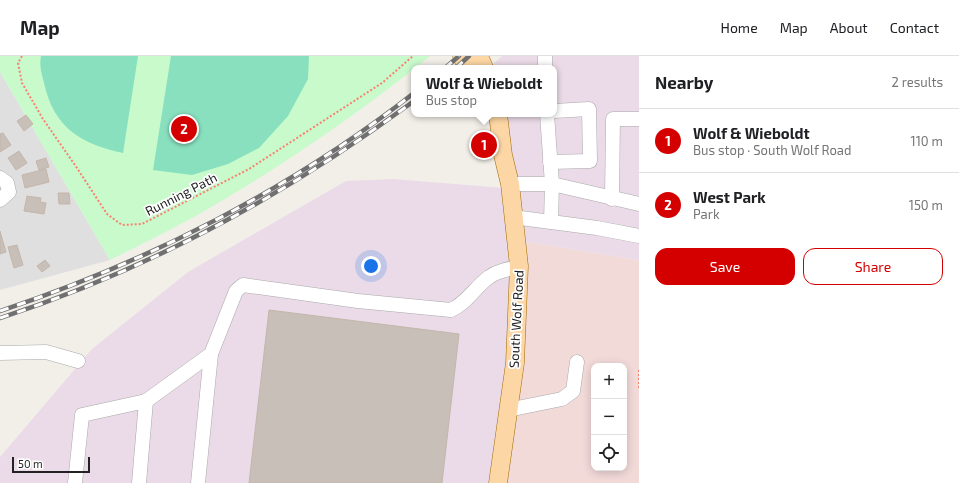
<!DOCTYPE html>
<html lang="en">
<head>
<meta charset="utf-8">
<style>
  :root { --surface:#fff; --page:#f6f6f6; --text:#202124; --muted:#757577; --line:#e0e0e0; --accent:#d40000 }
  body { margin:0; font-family:"Exo 2",sans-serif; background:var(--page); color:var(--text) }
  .controls { position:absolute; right:12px; bottom:12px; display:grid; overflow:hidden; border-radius:8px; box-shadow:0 2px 10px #0003 }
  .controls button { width:36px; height:36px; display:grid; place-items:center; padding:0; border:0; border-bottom:1px solid var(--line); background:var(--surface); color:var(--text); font:20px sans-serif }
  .scale { position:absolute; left:12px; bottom:10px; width:78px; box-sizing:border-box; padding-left:4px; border:2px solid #222; border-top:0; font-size:11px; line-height:14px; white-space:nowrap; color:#222; -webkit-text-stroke:3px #fff; paint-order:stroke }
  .you { position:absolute; left:371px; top:210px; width:14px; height:14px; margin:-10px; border:3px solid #fff; border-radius:50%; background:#1a73e8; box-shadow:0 0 0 6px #1a73e833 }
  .badge { display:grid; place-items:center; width:26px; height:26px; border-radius:50%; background:var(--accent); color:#fff; font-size:13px; font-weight:700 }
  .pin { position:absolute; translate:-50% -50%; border:2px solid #fff; box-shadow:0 1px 4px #0006 }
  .popup { position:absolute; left:411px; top:9px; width:146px; height:52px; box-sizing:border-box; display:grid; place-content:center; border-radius:8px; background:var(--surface); filter:drop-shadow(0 1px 3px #0005); font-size:13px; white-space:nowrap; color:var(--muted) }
  .popup b { font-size:15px; color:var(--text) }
  .popup::after { content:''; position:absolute; left:50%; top:100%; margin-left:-8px; border:8px solid transparent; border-top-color:var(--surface) }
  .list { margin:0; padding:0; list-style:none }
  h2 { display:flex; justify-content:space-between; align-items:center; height:52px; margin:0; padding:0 16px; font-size:17px }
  h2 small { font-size:13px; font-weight:400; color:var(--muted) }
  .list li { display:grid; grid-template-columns:26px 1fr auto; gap:12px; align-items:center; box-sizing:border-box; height:64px; padding:0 16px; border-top:1px solid var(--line) }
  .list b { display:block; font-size:15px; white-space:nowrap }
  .list p { margin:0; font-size:13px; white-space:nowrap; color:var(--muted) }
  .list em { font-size:13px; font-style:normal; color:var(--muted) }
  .actions { display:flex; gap:8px; padding:12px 16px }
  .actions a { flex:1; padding:9px 0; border:1px solid var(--accent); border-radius:12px; text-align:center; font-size:14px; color:var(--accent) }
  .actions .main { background:var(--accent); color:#fff }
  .icon { flex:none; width:22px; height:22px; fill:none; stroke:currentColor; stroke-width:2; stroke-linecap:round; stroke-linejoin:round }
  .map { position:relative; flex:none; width:639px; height:427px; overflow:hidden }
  header { display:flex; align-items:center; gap:24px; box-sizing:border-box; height:56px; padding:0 20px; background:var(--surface); border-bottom:1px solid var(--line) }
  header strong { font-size:19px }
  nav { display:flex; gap:22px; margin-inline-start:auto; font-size:14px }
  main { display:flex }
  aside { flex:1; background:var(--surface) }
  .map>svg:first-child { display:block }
  .residential { fill:#e0dfdf }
  .commercial { fill:#f2dad9; fill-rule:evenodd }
  .industrial { fill:#ebdbe8 }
  .park { fill:#c8facc }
  .pitch { fill:#88e0be }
  .building { fill:#c7bfb8; stroke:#c4b6ab }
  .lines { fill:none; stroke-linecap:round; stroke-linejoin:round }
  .minor-casing { stroke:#a9a9a9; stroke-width:15 }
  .major-casing { stroke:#a06b00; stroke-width:19 }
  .path { stroke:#fa8072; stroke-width:2; stroke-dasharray:2 2; stroke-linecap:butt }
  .minor { stroke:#fff; stroke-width:14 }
  .major { stroke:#fcd6a4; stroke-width:18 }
  .rail-casing { stroke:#707070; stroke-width:4.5 }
  .rail { stroke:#fff; stroke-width:3; stroke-dasharray:9; stroke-linecap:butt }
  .labels { text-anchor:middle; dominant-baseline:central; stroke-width:3.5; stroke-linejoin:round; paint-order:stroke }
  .street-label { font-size:13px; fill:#222; stroke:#fff }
</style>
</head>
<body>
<header>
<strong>Map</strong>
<nav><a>Home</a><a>Map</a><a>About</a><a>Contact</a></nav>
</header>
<main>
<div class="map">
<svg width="639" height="427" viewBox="0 0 639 427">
  <rect width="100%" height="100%" fill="#f2efe9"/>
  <!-- residential -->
  <polygon class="residential" points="0,16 110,204 0,234"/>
  <!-- commercial -->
  <path class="commercial" d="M523 185 639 204V427H503ZM594 310H624V412H594Z"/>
  <!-- industrial -->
  <g class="industrial">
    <polygon points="502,0 639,0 639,204 523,185 503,58 554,58 554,12 492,12 491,10"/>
    <polygon points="393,123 504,132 512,221 508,307 490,427 0,427 0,401 92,293 188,216 346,125"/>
  </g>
  <!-- park -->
  <path class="park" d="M0 0H430C357 59 277 114 194 161 167 176 138 190 110 204L0 16Z"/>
  <!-- pitch -->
  <g class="pitch">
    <path d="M41 0H138L123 97C81 88 54 72 44 27 42 18 39 10 41 0Z"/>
    <polygon points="171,0 309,0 308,23 288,60 259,92 228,108 192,119 153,114"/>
  </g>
  <!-- building -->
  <g class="building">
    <polygon points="26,59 33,68 24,75 17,65"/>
    <polygon points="3,77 11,89 0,96 0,78"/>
    <polygon points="19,95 27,107 16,114 8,102"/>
    <polygon points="46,102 49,111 39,114 36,105"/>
    <polygon points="46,113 49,126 25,132 22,119"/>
    <polygon points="58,137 69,137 70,148 59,148"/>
    <polygon points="27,140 41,142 40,146 46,147 44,158 24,155"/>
    <polygon points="0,175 6,196 0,198"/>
    <polygon points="17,189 23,209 14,212 8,191"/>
    <polygon points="45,204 50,210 42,216 37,210"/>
    <polygon points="269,254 459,278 442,427 249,427"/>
  </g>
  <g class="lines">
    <!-- minor casing -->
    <g class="minor-casing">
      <g id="minor">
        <polyline points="545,0 545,12"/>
        <polyline points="547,58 552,128 551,166"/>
        <polyline points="550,106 590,105 589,53 554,55"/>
        <polyline points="0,122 7,127 9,136 0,144"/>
        <polyline points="510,128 552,128 639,148"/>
        <polyline points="612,143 613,63 639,63"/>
        <polyline points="513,161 597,172 639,180"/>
        <polyline points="0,297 46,296 78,305"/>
        <path d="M146 345 211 298 236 235 243 229 358 245 451 254C467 247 475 231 489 221 498 215 508 213 519 211"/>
        <polyline points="508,354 562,343 573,335 577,306"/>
        <polyline points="75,427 82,359 146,345 139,427"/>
        <polyline points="198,427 211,298"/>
      </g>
    </g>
    <!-- major casing -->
    <g class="major-casing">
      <g id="major">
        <polyline points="462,0 467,12"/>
        <polyline points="479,0 484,12"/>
        <polyline points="498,58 503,99 510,128 519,210 515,307 498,427"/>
      </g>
    </g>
    <!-- path -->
    <g class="path">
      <polyline points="22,0 18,7 22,27 43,63 77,112 107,158 122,169 142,168 249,113 382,27 413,0"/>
      <polyline points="639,314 639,334"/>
    </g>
    <!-- minor -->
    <use href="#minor" class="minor"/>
    <!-- major -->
    <use href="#major" class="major"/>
    <!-- rail casing -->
    <g class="rail-casing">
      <g id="rail">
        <polyline points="445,12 459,0"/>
        <polyline points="456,12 469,0"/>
        <path d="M0 255C148 206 291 133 414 37"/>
        <path d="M0 262C151 213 286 139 414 45"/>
      </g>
    </g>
    <!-- rail -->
    <use href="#rail" class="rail"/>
  </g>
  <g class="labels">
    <!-- street labels -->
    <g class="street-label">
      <text transform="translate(181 138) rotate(-27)">Running Path</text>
      <text transform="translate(516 263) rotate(-87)">South Wolf Road</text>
    </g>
  </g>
</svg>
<div class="controls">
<button>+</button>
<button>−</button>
<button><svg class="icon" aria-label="locate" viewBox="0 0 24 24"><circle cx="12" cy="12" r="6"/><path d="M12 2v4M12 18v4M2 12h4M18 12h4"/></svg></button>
</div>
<div class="scale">50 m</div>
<div class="you"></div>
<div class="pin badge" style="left:484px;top:89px">1</div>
<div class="popup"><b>Wolf &amp; Wieboldt</b>Bus stop</div>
<div class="pin badge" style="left:184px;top:73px">2</div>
</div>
<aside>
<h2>Nearby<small>2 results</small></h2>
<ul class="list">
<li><span class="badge">1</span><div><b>Wolf &amp; Wieboldt</b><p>Bus stop · South Wolf Road</p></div><em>110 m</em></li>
<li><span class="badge">2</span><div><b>West Park</b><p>Park</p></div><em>150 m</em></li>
</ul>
<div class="actions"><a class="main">Save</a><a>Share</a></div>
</aside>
</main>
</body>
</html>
